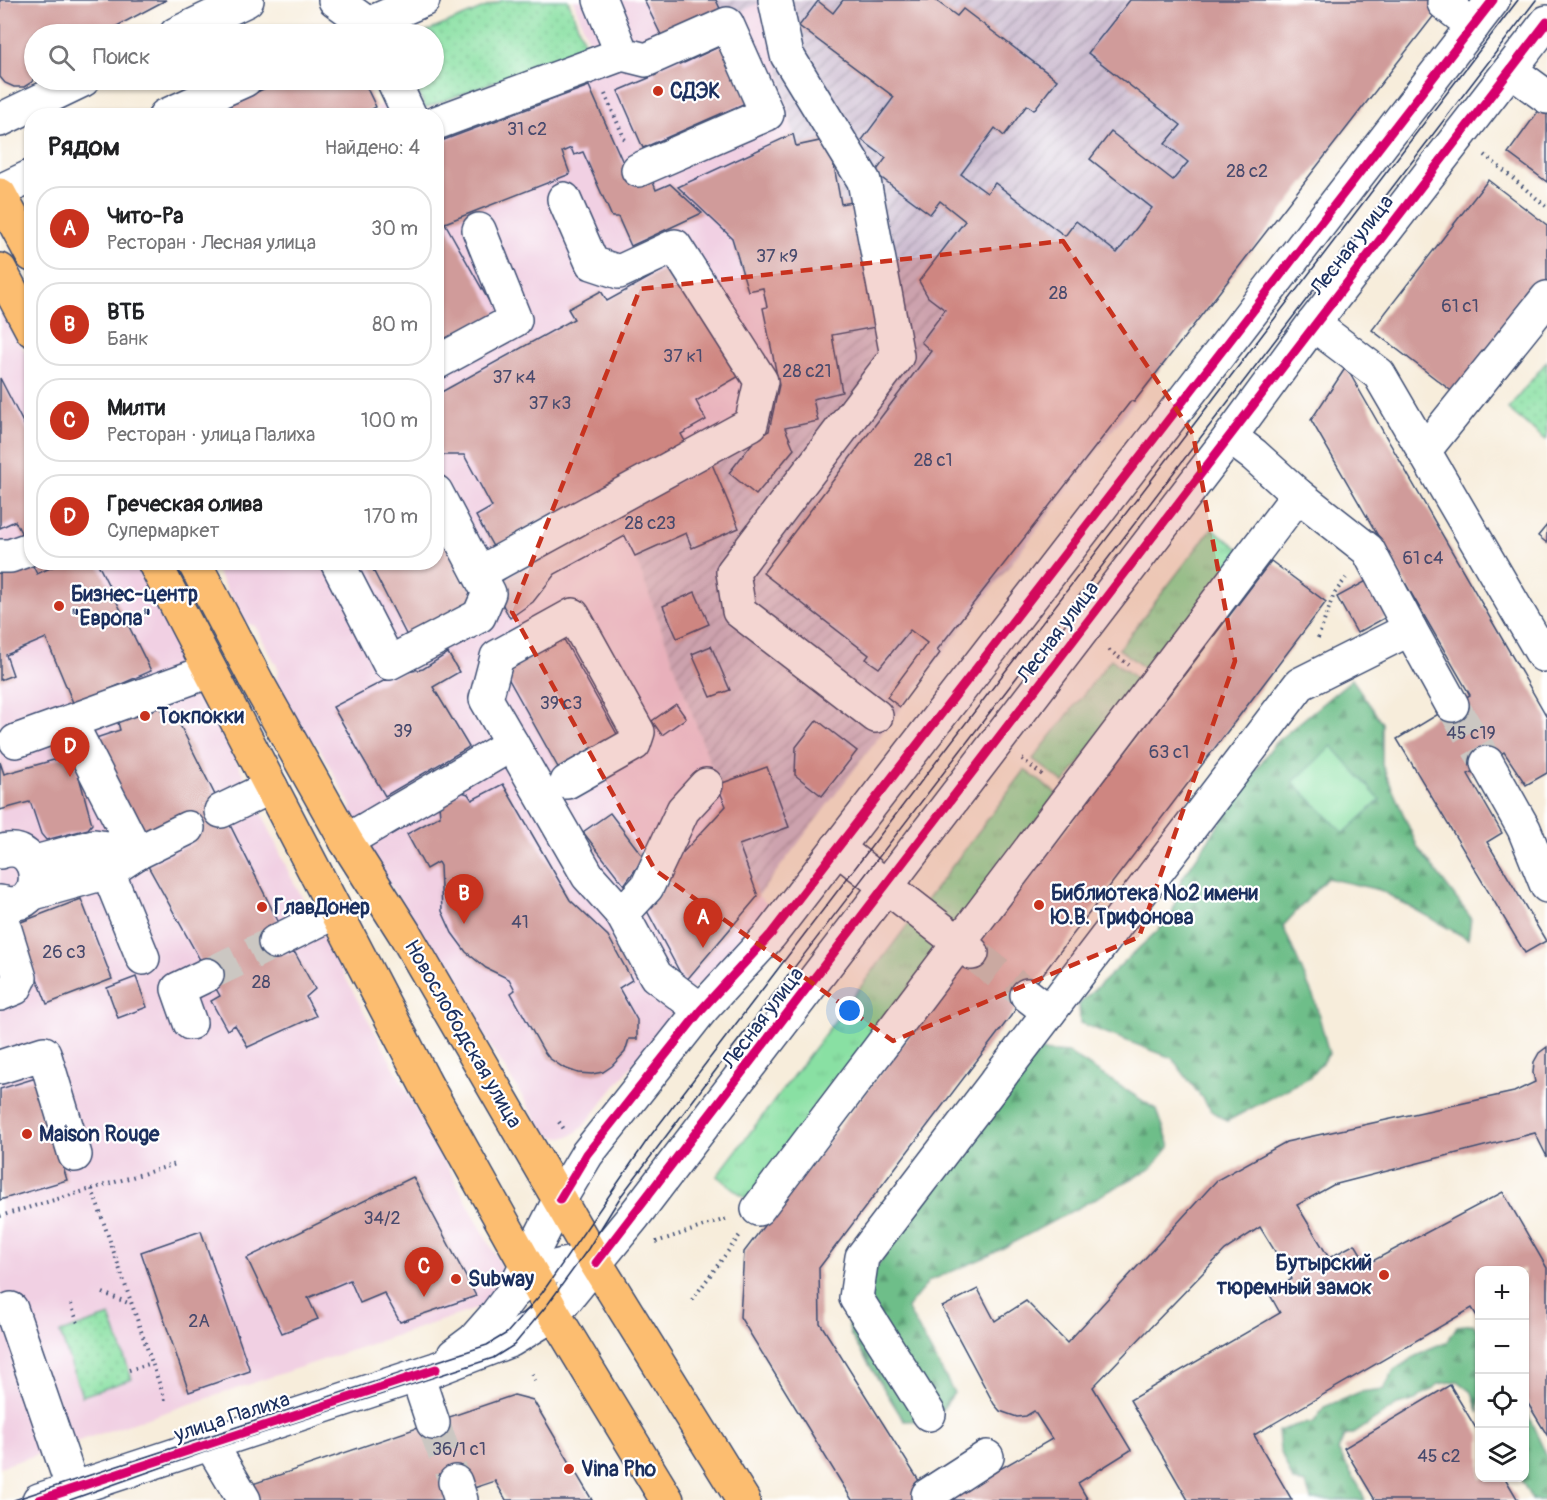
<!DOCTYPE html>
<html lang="ru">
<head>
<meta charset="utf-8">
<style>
  :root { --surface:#fff; --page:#f2f2f2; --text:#202124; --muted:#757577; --line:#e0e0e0; --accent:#c8321e }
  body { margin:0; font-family:Pangolin,sans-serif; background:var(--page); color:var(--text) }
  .controls { position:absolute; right:18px; bottom:18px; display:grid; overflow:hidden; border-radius:12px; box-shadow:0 2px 4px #0004 }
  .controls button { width:54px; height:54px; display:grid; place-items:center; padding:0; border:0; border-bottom:2px solid var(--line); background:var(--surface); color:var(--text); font:30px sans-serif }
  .you { position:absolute; left:850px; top:1011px; width:21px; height:21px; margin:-15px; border:4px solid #fff; border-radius:50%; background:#1a73e8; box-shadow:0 0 0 9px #1a73e833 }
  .badge { display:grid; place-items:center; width:39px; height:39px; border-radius:50%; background:var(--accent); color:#fff; font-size:20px; font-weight:700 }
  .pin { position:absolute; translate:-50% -50px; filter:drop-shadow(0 2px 3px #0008) }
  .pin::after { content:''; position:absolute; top:32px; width:21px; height:18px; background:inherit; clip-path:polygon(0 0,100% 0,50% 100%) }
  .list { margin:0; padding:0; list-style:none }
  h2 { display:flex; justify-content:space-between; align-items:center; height:78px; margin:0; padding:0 24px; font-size:26px }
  h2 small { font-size:20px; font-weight:400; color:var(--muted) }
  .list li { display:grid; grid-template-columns:39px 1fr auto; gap:18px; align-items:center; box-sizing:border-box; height:84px; margin:0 12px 12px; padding:0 12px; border:2px solid var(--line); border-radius:24px }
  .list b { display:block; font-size:22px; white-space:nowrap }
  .list p { margin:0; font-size:20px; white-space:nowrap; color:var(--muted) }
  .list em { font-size:20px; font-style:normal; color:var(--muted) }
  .icon { flex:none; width:33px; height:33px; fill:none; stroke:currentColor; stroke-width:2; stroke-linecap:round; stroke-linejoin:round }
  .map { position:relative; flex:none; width:1547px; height:1500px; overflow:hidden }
  .search { position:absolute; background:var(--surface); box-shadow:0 2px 4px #0004; left:24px; top:24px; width:420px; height:66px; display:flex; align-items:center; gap:15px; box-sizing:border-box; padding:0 21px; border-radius:33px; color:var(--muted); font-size:22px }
  .panel { position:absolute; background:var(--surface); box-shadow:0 2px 4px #0004; left:24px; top:108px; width:420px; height:462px; border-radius:24px }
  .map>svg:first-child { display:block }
  .built { fill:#f1d0e3 }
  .industrial { fill:url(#industrial-furrows) }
  .grass { fill:url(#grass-tufts); stroke:#528880; stroke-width:1.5 }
  .forest { fill:url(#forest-firs); stroke:#447674; stroke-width:1.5 }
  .park { fill:url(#park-dots); stroke:#528880; stroke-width:1.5 }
  .pitch { fill:#89e0a3; stroke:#528880; stroke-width:1.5 }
  .building { fill:#d09b9a }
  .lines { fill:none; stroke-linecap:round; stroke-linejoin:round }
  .minor-tunnel { stroke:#cbc7c2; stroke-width:33; stroke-dasharray:33 16; stroke-linecap:butt }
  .minor-casing { stroke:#3c4c71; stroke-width:36 }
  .major-casing { stroke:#3c4c71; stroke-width:36 }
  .path { stroke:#3c4c71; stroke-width:4; stroke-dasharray:1.5 4.5; stroke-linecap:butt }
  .minor { stroke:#fff; stroke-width:33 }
  .major { stroke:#fcbd6f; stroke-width:33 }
  .tram { stroke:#1b2f5e; stroke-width:1.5 }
  .cycleway-casing { stroke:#fff; stroke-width:13 }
  .cycleway { stroke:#d6006c; stroke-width:9 }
  .marked { fill:#c8321e; fill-opacity:0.2; stroke:#c8321e; stroke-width:4.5; stroke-dasharray:12 8; stroke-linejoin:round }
  .poi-dot { fill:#c8321e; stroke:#fff; stroke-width:2 }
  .labels { text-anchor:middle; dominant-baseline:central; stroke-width:4.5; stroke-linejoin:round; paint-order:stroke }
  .number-label { font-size:18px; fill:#484a6d }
  .poi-label { font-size:21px; font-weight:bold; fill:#1b2f5e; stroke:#fff; text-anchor:start }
  .street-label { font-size:21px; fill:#1b2f5e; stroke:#fff }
</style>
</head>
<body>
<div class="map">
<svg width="1547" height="1500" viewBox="0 0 1547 1500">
  <defs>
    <pattern id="industrial-furrows" width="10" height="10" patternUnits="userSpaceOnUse" patternTransform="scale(1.5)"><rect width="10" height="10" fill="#cebed1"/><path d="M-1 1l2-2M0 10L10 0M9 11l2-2" fill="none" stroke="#a69bad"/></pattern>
    <pattern id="grass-tufts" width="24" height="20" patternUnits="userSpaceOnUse" patternTransform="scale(1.5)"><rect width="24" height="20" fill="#89e0a3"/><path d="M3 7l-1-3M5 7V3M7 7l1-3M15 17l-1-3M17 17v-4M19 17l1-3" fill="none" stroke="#76c08f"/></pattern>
    <pattern id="forest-firs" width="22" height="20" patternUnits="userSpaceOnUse" patternTransform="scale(1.5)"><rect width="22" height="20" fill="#6ebe89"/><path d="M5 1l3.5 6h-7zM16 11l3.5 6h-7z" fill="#5a9b73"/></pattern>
    <pattern id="park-dots" width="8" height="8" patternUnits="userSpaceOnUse" patternTransform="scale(1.5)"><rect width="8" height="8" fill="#89e0a3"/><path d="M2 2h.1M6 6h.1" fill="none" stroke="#76c08f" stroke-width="1.8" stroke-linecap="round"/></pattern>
  </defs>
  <rect width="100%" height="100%" fill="#fff"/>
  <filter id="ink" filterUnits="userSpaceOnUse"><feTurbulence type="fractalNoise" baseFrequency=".0167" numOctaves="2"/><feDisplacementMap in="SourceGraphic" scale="12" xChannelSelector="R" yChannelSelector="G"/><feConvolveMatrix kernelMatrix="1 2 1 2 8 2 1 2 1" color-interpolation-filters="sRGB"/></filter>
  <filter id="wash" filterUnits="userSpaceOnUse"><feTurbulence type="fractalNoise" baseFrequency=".008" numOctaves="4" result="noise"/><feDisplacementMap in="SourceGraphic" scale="24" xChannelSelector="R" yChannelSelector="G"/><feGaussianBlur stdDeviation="1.35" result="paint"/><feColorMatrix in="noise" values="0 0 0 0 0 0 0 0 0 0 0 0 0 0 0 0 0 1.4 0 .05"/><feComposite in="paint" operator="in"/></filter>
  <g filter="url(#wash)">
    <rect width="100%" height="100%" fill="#f7eddb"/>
    <!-- built -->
    <g class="built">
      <polygon points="573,0 716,0 721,11 764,1 796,146 779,385 769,431 614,514 635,556 758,896 774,909 745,946 692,990 583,1127 571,1136 560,1138 549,1135 541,1127 349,819 351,806 318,745 306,738 276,681 279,670 255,626 244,622 212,563 436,562 436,309 442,306 436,295 436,116 380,115 376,107 412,93 421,115 592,51"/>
      <polygon points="0,305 31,364 32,562 135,563 254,795 290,875 501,1265 504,1275 489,1303 479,1308 0,1467"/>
    </g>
    <!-- industrial -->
    <polygon class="industrial" points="716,0 1446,0 1134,402 758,896 635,556 614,513 769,431 779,385 763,308 824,295 796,146 764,1 731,16 721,11"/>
    <!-- grass -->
    <g class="grass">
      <polygon points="1212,528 1242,551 1150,672 1119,649"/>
      <polygon points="1111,659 1142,683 1064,783 1033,759"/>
      <polygon points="1025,770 1057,794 954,930 922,906"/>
      <polygon points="913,918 944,942 748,1200 717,1176"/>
    </g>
    <!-- forest -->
    <g class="forest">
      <polygon points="1352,679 1382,723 1382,765 1418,848 1471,918 1468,939 1380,890 1327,878 1283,926 1315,1001 1329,1054 1310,1077 1227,1121 1211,1110 1172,1058 1080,1023 1079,1004 1171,918 1181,880 1274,744"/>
      <polygon points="1039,1051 1069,1053 1157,1110 1170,1146 1152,1168 988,1256 929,1281 907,1308 954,1393 935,1420 904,1421 850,1334 846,1307 871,1276 933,1180"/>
      <polygon points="1473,1324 1479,1333 1479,1413 1472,1392 1458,1381 1439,1384 1415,1400 1397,1405 1355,1433 1344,1436 1338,1451 1360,1488 1365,1500 1311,1500 1306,1484 1293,1481 1280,1450 1278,1431 1297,1425 1314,1422 1324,1407 1360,1392 1384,1389 1394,1370 1424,1351 1448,1341 1457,1326"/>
      <polygon points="1525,1408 1547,1457 1547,1500 1532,1500 1520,1478 1524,1478"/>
    </g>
    <!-- park -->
    <g class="park">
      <polygon points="503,0 568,0 586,47 425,108 413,80 434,80 434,34 421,34"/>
      <polygon points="1547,361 1547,439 1546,440 1508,409"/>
      <polygon points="110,1316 132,1379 82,1396 60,1333"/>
    </g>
    <!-- pitch -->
    <polygon class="pitch" points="1332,746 1380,800 1344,833 1293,782"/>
    <g id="blocks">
      <!-- building -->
      <g class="building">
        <polygon points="0,0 166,0 102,34 34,34 34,77 32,82 24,87 14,87 5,83 0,77"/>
        <polygon points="644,0 716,0 721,11 663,39"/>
        <polygon points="843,0 935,0 957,16 963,9 1057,80 1034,110 1027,105 1004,136 995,128 961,174 987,193 995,183 1065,236 1076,221 1117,253 1152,208 1090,159 1111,132 1173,180 1188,162 1165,144 1181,125 1088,53 1130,0 1446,0 1134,402 1131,401 937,650 940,653 900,707 887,697 927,643 910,630 879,668 866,659 869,655 763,573 931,351 921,342 945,310 928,297 919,281 965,221 940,201 930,214 875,173 886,158 862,140 894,97 799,26 818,1 833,13"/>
        <polygon points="725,44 750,101 643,148 618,91 656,75 654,70 682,58 684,63"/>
        <polygon points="282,80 363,80 376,107 358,116 207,116"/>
        <polygon points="589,86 633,185 651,177 656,190 670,184 702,213 631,246 618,217 612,217 583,152 574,155 571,148 562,152 570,174 445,223 496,314 436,343 436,309 442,306 436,295 436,143"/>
        <polygon points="1547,99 1547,182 1508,153"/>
        <polygon points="793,134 796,146 829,139 841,204 852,202 876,327 832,335 842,392 813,399 818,421 785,428 794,449 756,495 729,473 757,437 769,431 779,385 763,308 767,307 763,288 748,291 732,238 678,187"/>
        <polygon points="1488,180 1547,225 1547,281 1458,396 1372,330"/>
        <polygon points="672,265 741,375 696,401 706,420 681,434 687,445 495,550 476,516 492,507 464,455 442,455 436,446 436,395 574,319 568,309 601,291 607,301"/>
        <polygon points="1346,367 1547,717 1547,773 1526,785 1504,752 1468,774 1502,833 1487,842 1546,941 1525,953 1397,739 1470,695 1311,420"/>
        <polygon points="0,378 32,440 32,539 26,542 15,521 0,528"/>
        <polygon points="712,464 739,528 692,548 686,533 635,556 625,536 555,574 533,602 510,618 493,587 542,552"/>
        <polygon points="436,523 479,604 409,640 369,562 436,562"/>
        <polygon points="1547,525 1547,543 1538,536"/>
        <polygon points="29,558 37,574 63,562 97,562 151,671 74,705 46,638 6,655 13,675 0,680 0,570"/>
        <polygon points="1271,561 1326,602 819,1268 820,1323 931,1500 852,1500 740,1317 744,1252"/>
        <polygon points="1372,578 1392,614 1357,633 1337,597"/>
        <polygon points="695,592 709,624 677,638 663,606"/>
        <polygon points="562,636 618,736 559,769 503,669"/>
        <polygon points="711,646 730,690 711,697 692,654"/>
        <polygon points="448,653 459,672 433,687 469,747 385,796 333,707 397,674 423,669"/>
        <polygon points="676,704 686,718 662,735 652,721"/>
        <polygon points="160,705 164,716 174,713 279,923 267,927 281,954 295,953 315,989 306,997 316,1016 248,1047 235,1025 227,1030 211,1001 220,996 148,866 196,842 141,834 93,739 120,730 117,719"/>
        <polygon points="817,720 857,751 822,796 795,775 796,747"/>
        <polygon points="68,756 71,756 75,762 92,824 88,829 46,840 41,834 31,804 29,802 0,810 0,762 4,774"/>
        <polygon points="767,767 789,827 739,845 758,896 685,982 645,907 675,861 726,806 717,785"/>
        <polygon points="503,784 570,900 608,936 632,980 619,988 637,1020 637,1039 629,1039 625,1052 612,1066 603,1072 592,1074 578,1073 564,1068 549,1058 543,1050 511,993 515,990 509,979 486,968 466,952 452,933 442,911 440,866 438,862 426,869 407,834 440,816 439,804 462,792 468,794 472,800"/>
        <polygon points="610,813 644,858 624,885 583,832"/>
        <polygon points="81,899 112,979 47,1004 16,924"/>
        <polygon points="136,977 147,1007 118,1018 107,988"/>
        <polygon points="1547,1047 1547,1157 1535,1133 1333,1185 1297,1205 1329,1258 1355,1244 1367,1264 1503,1192 1547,1268 1547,1435 1524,1397 1524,1270 1480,1270 1480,1321 1472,1308 1254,1435 1292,1500 1188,1500 1130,1400 1280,1313 1269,1293 1292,1279 1260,1227 1225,1250 1093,1387 1131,1450 1078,1483 1088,1500 946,1500 1052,1439 1034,1411 1026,1416 1017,1417 1000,1411 994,1404 942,1307 978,1289 995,1321 1026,1301 1067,1343 1217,1180 1286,1142 1514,1092 1535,1082 1533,1073 1534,1062 1539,1053"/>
        <polygon points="36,1078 67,1180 0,1200 0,1089"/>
        <polygon points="413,1177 476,1296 400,1322 384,1293 360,1303 350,1280 308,1298 318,1319 282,1333 247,1258"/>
        <polygon points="201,1231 250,1371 189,1392 141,1252"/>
        <polygon points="1450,1385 1480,1435 1480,1478 1505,1478 1518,1500 1375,1500 1344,1448"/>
        <polygon points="514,1395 533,1400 592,1500 506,1500 495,1481 468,1490 453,1500 249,1500 241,1488"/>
      </g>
    </g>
  </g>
  <g filter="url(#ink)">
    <use href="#blocks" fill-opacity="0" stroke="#3c4c71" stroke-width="1.5"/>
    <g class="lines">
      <!-- minor-tunnel -->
      <g class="minor-tunnel">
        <polyline points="1452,705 1487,763"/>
        <polyline points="972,953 1027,995"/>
        <polyline points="207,975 275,942"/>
        <polyline points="433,1423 455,1482"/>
      </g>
      <!-- minor casing -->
      <g class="minor-casing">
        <g id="minor">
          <polyline points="335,0 368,24 423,0"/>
          <polyline points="600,0 622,54"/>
          <polyline points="775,0 787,55 864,181 897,356 733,572 739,611 876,716"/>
          <polyline points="1444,3 1473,26"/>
          <polyline points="176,34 247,0"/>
          <polyline points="1510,70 1547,97"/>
          <polyline points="393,80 410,116"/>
          <polyline points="165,116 245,80"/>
          <polyline points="0,120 83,80"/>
          <polyline points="436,123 622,54 646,60 727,24 767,114 638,170"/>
          <polyline points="0,191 32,176"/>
          <polyline points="1313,324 1379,374 1543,655 1547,650"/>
          <polyline points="436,363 515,320 479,230"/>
          <polyline points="1424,451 1547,298"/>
          <polyline points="0,556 10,556 32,548"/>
          <polyline points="337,562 389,663 479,616 489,593 436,492"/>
          <polyline points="479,573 751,424 761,381 675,246 619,272 592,263 564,199"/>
          <polyline points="1410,629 1452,705"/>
          <polyline points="70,722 137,853"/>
          <polyline points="16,741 210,671"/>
          <polyline points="512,744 486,699 497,657 573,615 638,732 634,744 567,782"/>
          <polyline points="1487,763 1524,829 1547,886"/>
          <polyline points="221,811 271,787"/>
          <polyline points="346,841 512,744 588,876 622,914 656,976 701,1010"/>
          <polyline points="837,848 972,953"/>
          <path d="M0 852C44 836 50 916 0 902"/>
          <polyline points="32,863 94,846 137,853"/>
          <polyline points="30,894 108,872"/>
          <polyline points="622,914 647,887 683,810 706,785"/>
          <polyline points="275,942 335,912"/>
          <polyline points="143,958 108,872 137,853 188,828"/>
          <polyline points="0,994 15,988 20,978 2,920 3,903"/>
          <polyline points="1027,995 1049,1012"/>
          <polyline points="190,1023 178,989 207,975"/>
          <polyline points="0,1067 44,1053 75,1155"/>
          <polyline points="758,1209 1298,495"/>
          <path d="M513 1293C519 1288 525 1282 531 1277 548 1266 576 1261 596 1263"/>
          <polyline points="11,1309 73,1489"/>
          <polyline points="454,1355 474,1340 496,1315 511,1295 560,1199 587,1154 701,1010 771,934 1493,0"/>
          <polyline points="417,1375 433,1423"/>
          <polyline points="929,1414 856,1298 862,1257 1300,684 1410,629 1368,550 1298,495 1254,455 1230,437"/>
          <polyline points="210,1443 244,1500"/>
          <polyline points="455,1482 461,1500"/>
          <polyline points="928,1495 987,1457"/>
          <polyline points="39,1500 436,1369 511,1340 554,1314 634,1216 1230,437 1313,324 1547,22"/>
        </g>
      </g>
      <!-- major casing -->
      <g class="major-casing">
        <g id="major">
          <polyline points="0,195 32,255"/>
          <polyline points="0,270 32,330"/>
          <polyline points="154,562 426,1085 554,1314 667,1500"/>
          <polyline points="194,562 257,682 346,841 405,934 596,1263 743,1500"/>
        </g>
      </g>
      <!-- path -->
      <g class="path">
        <polyline points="605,94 625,140"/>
        <polyline points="1485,155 1547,207"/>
        <polyline points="1318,638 1334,594 1346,578"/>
        <polyline points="1109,650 1129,665"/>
        <polyline points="1022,759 1045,777"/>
        <polyline points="559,1122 564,1129"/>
        <polyline points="92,1189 166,1403"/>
        <polyline points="0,1216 176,1164"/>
        <polyline points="656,1242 726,1219"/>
        <polyline points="103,1293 131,1304"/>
        <polyline points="692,1300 740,1235"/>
        <polyline points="71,1304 79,1326"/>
        <polyline points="129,1370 152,1363"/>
        <polyline points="532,1374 535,1380"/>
      </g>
      <!-- minor -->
      <use href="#minor" class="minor"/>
      <!-- major -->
      <use href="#major" class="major"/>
      <!-- tram -->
      <g class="tram">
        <polyline points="14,1500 487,1345 507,1333 542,1293 648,1139 1518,0"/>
        <polyline points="70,1500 213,1449 493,1358 514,1345 548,1304 588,1249 621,1196 734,1046 1536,0"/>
      </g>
      <!-- cycleway casing -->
      <g class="cycleway-casing">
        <g id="cycleway">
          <polyline points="560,1199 587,1154 701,1010 771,934 1493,0"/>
          <polyline points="596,1263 1547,22"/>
          <polyline points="39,1500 436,1369"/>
        </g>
      </g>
      <!-- cycleway -->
      <use href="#cycleway" class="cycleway"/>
    </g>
  </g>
  <!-- marked area -->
  <path class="marked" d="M1063 241 1193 434 1235 661 1139 937 893 1041 655 870 512 612 640 289Z"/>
  <!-- markers -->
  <g class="poi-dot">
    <circle cx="658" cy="91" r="6"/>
    <circle cx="59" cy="606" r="6"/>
    <circle cx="145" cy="716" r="6"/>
    <circle cx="1039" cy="905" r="6"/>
    <circle cx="262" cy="907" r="6"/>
    <circle cx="27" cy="1134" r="6"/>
    <circle cx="1384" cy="1275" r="6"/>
    <circle cx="456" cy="1279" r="6"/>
    <circle cx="569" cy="1469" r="6"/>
  </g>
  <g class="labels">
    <!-- number labels -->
    <g class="number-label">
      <text x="527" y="129">31 с2</text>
      <text x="1247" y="171">28 с2</text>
      <text x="777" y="256">37 к9</text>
      <text x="1058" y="293">28</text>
      <text x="1460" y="306">61 с1</text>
      <text x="683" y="356">37 к1</text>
      <text x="807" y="371">28 с21</text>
      <text x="514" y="377">37 к4</text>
      <text x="550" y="403">37 к3</text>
      <text x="933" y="460">28 с1</text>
      <text x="650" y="523">28 с23</text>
      <text x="1423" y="558">61 с4</text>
      <text x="561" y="703">39 с3</text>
      <text x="403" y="731">39</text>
      <text x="1471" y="733">45 с19</text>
      <text x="1169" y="752">63 с1</text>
      <text x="520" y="922">41</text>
      <text x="64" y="952">26 с3</text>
      <text x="261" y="982">28</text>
      <text x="382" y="1218">34/2</text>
      <text x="199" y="1321">2А</text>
      <text x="459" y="1449">36/1 с1</text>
      <text x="1439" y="1456">45 с2</text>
    </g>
    <!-- poi labels -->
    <g class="poi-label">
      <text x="670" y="91">СДЭК</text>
      <text x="71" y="594">Бизнес-центр<tspan x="71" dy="24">"Европа"</tspan></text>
      <text x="157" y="716">Токпокки</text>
      <text x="1051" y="893">Библиотека №2 имени<tspan x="1051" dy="24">Ю.В. Трифонова</tspan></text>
      <text x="274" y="907">ГлавДонер</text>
      <text x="39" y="1134">Maison Rouge</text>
      <text x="1372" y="1263" text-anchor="end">Бутырский<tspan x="1372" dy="24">тюремный замок</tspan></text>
      <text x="468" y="1279">Subway</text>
      <text x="581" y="1469">Vina Pho</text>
    </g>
    <!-- street labels -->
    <g class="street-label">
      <text transform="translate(1352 245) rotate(-52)">Лесная улица</text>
      <text transform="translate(1058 632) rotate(-53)">Лесная улица</text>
      <text transform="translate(763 1018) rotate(-53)">Лесная улица</text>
      <text transform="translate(463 1034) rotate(60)">Новослободская улица</text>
      <text transform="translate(232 1417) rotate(-18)">улица Палиха</text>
    </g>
  </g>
</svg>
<div class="controls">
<button>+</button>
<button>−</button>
<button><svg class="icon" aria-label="locate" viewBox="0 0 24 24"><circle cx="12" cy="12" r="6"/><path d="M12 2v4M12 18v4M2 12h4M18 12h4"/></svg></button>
<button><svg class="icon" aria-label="layers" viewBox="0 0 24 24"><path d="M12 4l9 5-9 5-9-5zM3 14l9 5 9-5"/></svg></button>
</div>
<div class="you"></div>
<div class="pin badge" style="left:703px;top:948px">A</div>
<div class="pin badge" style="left:464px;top:924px">B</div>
<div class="pin badge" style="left:424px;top:1297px">C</div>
<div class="pin badge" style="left:70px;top:777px">D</div>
<div class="search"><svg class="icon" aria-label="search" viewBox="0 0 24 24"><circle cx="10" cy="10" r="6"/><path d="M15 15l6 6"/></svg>Поиск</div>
<section class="panel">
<h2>Рядом<small>Найдено: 4</small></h2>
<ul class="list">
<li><span class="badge">A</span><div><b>Чито-Ра</b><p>Ресторан · Лесная улица</p></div><em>30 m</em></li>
<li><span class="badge">B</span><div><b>ВТБ</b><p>Банк</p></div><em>80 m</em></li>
<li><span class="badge">C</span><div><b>Милти</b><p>Ресторан · улица Палиха</p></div><em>100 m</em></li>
<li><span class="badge">D</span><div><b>Греческая олива</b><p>Супермаркет</p></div><em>170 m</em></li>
</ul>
</section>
</div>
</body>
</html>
